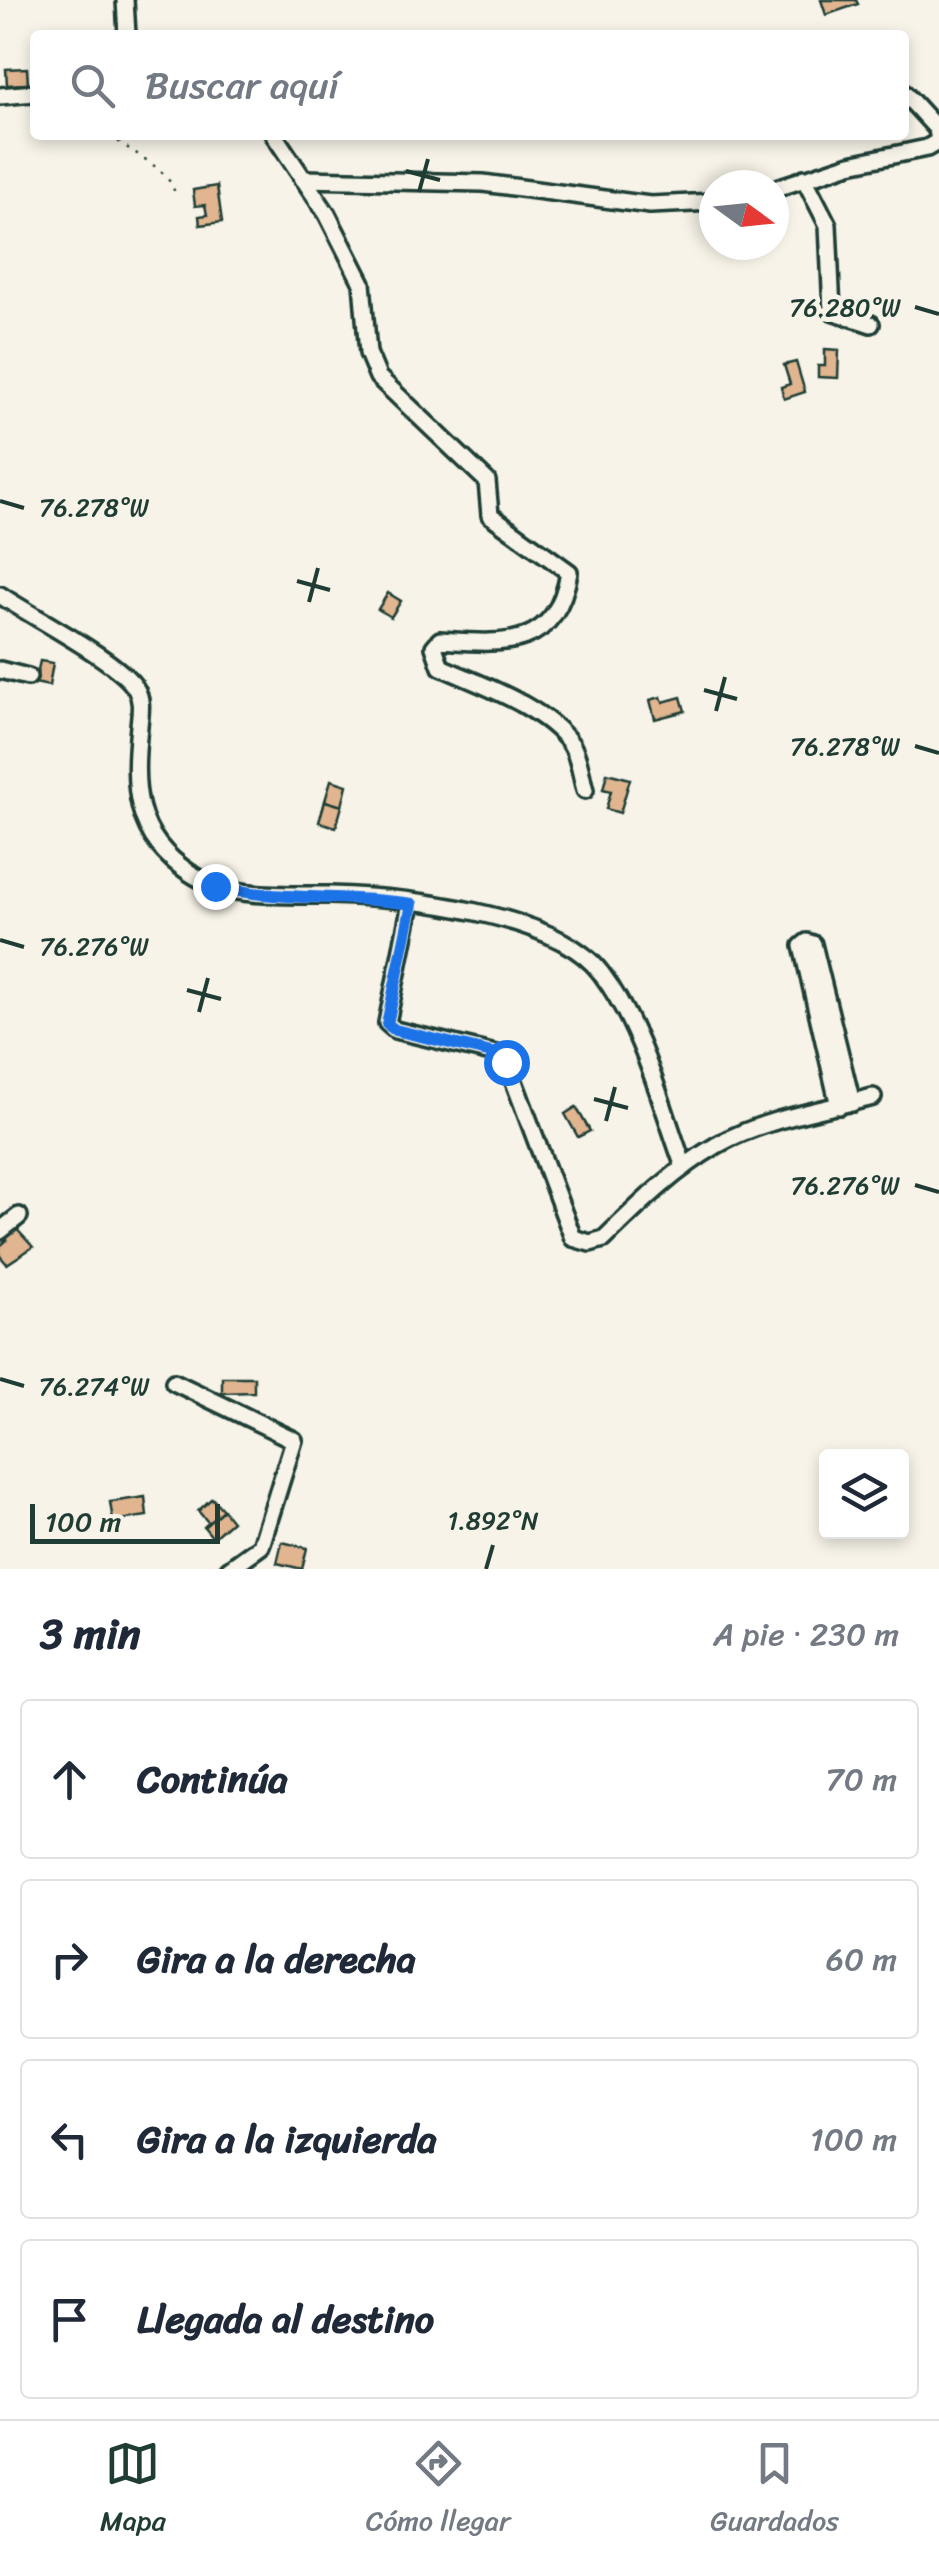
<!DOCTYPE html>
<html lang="es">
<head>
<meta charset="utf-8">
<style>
  :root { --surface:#fff; --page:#f6f6f7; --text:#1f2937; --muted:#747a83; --line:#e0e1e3; --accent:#1f3d34 }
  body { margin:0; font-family:Sriracha,sans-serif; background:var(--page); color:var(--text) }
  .controls { position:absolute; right:30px; bottom:30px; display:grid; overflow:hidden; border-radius:10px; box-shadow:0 5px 15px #0003 }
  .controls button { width:90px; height:90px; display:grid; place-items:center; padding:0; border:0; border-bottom:2px solid var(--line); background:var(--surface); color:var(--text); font:50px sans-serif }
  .compass { position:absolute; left:699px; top:170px; width:90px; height:90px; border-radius:50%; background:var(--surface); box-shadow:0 5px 15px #0003; rotate:105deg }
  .scale { position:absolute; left:30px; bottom:25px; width:190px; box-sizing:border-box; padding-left:10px; border:5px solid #1f3d34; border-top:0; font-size:28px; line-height:35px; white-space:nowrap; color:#1f3d34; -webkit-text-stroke:8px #f7f3e8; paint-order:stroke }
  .stop { position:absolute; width:30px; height:30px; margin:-22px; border:8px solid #1a73e8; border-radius:50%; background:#fff }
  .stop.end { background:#1a73e8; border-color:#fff; box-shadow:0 2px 10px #0008 }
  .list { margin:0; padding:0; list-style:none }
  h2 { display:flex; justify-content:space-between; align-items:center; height:130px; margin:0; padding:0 40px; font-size:42px }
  h2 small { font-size:32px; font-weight:400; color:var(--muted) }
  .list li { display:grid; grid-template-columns:65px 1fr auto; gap:30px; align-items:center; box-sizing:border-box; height:160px; margin:0 20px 20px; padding:0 20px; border:2px solid var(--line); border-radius:10px }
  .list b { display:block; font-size:38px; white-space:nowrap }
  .list em { font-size:32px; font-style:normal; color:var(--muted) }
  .icon { flex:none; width:55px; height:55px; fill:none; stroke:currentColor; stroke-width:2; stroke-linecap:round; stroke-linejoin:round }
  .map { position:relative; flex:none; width:939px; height:1569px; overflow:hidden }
  .search { position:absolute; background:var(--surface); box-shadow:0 5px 15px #0003; left:30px; right:30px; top:30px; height:110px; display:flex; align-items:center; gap:25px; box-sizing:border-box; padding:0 35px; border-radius:10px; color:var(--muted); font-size:38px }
  .sheet { height:850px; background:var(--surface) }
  nav { display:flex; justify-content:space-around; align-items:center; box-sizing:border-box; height:140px; border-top:2px solid var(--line); background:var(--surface); font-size:28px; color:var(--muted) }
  nav a { display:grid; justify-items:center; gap:5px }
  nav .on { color:var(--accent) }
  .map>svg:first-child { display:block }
  .building { fill:#e0b590; stroke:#1f3d34; stroke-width:2.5 }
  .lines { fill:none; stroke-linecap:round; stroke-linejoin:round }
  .minor-casing { stroke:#1f3d34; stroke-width:22 }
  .path { stroke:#1f3d34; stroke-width:2.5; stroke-dasharray:2.5 8; stroke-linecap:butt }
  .minor { stroke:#f7f3e8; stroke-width:15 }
  .route { stroke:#1a73e8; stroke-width:12 }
  .ticks { fill:none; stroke:#1f3d34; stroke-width:4 }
  .ticks-label { font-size:25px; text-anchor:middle; fill:#1f3d34; stroke:#f7f3e8; stroke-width:10; stroke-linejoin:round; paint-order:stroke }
</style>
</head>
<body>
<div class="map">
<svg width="939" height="1569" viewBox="0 0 939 1569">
  <rect width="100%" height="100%" fill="#f7f3e8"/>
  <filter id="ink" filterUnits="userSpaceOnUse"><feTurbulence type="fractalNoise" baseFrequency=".01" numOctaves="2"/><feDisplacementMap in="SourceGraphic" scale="20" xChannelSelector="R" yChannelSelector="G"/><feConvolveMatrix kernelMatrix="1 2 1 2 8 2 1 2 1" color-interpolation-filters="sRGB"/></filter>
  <g filter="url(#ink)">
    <!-- building -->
    <g class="building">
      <polygon points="821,0 856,0 858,4 826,15"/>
      <polygon points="27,68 28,84 7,85 6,69"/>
      <polygon points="217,186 222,222 200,225 199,216 207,215 205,205 195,206 193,190"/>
      <polygon points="825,349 839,350 838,378 818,377 818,366 825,366"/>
      <polygon points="796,362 805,392 784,399 781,387 790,384 784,365"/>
      <polygon points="388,593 401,601 391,617 378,609"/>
      <polygon points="40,661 53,663 49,686 35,683"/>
      <polygon points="661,697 663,702 681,697 685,711 655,719 650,700"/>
      <polygon points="607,773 630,779 620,813 606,809 611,791 603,789"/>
      <polygon points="331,780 347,785 342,806 325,801"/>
      <polygon points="325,801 342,806 336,827 319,822"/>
      <polygon points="576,1107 590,1131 578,1137 565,1114"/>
      <polygon points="13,1225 33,1247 7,1264 0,1256 0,1246 7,1240 2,1235"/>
      <polygon points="222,1377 254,1377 254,1392 222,1393"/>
      <polygon points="145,1497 147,1516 113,1521 110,1502"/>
      <polygon points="212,1498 223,1510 209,1523 198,1511"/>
      <polygon points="223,1510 232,1521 213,1538 204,1527"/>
      <polygon points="282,1542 307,1548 302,1569 277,1563"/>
    </g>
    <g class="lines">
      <!-- minor casing -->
      <g class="minor-casing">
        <g id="minor">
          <polyline points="125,0 127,35"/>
          <polyline points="0,96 35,93"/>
          <path d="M274 135 327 214 362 283 368 353 378 377 487 481 490 515 569 572C556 651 502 644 440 640L434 647 441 667C481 685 544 706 571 744 579 756 581 776 585 790"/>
          <polyline points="804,178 828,225 832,311 871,324"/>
          <polyline points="303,179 483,183 650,205 714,202"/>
          <polyline points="774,189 850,164 927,148 939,141 937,129 904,93"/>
          <path d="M0 595C31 616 121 662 136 689 143 701 140 713 139 726 133 786 133 836 190 873 230 900 284 894 330 895 401 897 556 912 601 973 643 1029 660 1102 684 1167"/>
          <polyline points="0,670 28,677"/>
          <path d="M411 903 387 1023 395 1030 500 1055 507 1063 573 1238 590 1243 604 1239C639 1205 674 1170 717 1145 763 1119 822 1110 873 1097"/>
          <polyline points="839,1106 802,946 807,942 813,944 852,1103"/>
          <polyline points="0,1231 19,1216"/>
          <polyline points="174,1382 294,1440 261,1546 229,1569"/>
        </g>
      </g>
      <!-- path -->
      <path class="path" d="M110 135C129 152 170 168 175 194"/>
      <!-- minor -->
      <use href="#minor" class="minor"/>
    </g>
  </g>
  <g class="lines" filter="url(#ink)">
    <!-- route -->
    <path class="route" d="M215 886C278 902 347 894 412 904L387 1024 395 1030 500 1055 506 1062"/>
  </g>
  <!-- ticks -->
  <path class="ticks" d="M406 171 440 180M419 192 428 159M915 307 939 314M0 501 24 508M297 581 330 590M309 602 318 568M704 690 737 699M716 711 725 677M915 746 939 753M0 940 24 947M187 990 221 999M199 1012 208 978M594 1099 628 1108M606 1121 615 1087M915 1185 939 1192M0 1379 24 1386M486 1569 493 1545"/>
  <g class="ticks-label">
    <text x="845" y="316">76.280°W</text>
    <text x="94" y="516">76.278°W</text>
    <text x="845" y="755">76.278°W</text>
    <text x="94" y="955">76.276°W</text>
    <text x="845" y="1194">76.276°W</text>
    <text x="94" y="1395">76.274°W</text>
    <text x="493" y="1529">1.892°N</text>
  </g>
</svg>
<div class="controls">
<button><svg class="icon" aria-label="layers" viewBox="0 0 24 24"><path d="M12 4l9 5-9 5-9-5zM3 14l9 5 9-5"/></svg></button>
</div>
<svg class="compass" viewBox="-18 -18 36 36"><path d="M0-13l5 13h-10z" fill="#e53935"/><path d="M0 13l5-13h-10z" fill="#747a83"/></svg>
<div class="scale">100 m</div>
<div class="stop" style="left:506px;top:1062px"></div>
<div class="stop end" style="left:215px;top:886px"></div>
<div class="search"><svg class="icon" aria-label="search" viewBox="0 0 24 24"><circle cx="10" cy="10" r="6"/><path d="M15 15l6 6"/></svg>Buscar aquí</div>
</div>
<section class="sheet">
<h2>3 min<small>A pie · 230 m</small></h2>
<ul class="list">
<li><svg class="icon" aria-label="ahead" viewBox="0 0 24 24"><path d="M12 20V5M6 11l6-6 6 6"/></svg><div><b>Continúa</b></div><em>70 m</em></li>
<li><svg class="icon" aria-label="right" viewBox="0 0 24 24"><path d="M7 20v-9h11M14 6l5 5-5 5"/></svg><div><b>Gira a la derecha</b></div><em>60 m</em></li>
<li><svg class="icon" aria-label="left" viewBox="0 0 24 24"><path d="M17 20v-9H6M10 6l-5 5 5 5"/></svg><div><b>Gira a la izquierda</b></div><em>100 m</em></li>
<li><svg class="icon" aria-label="arrive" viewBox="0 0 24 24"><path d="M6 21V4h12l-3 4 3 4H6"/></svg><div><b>Llegada al destino</b></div></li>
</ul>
</section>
<nav>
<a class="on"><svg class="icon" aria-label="map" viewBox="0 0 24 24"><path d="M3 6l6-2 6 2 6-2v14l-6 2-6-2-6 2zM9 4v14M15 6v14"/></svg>Mapa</a>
<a><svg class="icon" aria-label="directions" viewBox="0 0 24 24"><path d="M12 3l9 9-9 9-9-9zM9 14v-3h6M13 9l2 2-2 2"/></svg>Cómo llegar</a>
<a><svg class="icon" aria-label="saved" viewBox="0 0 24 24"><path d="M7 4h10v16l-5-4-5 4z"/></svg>Guardados</a>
</nav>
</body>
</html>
